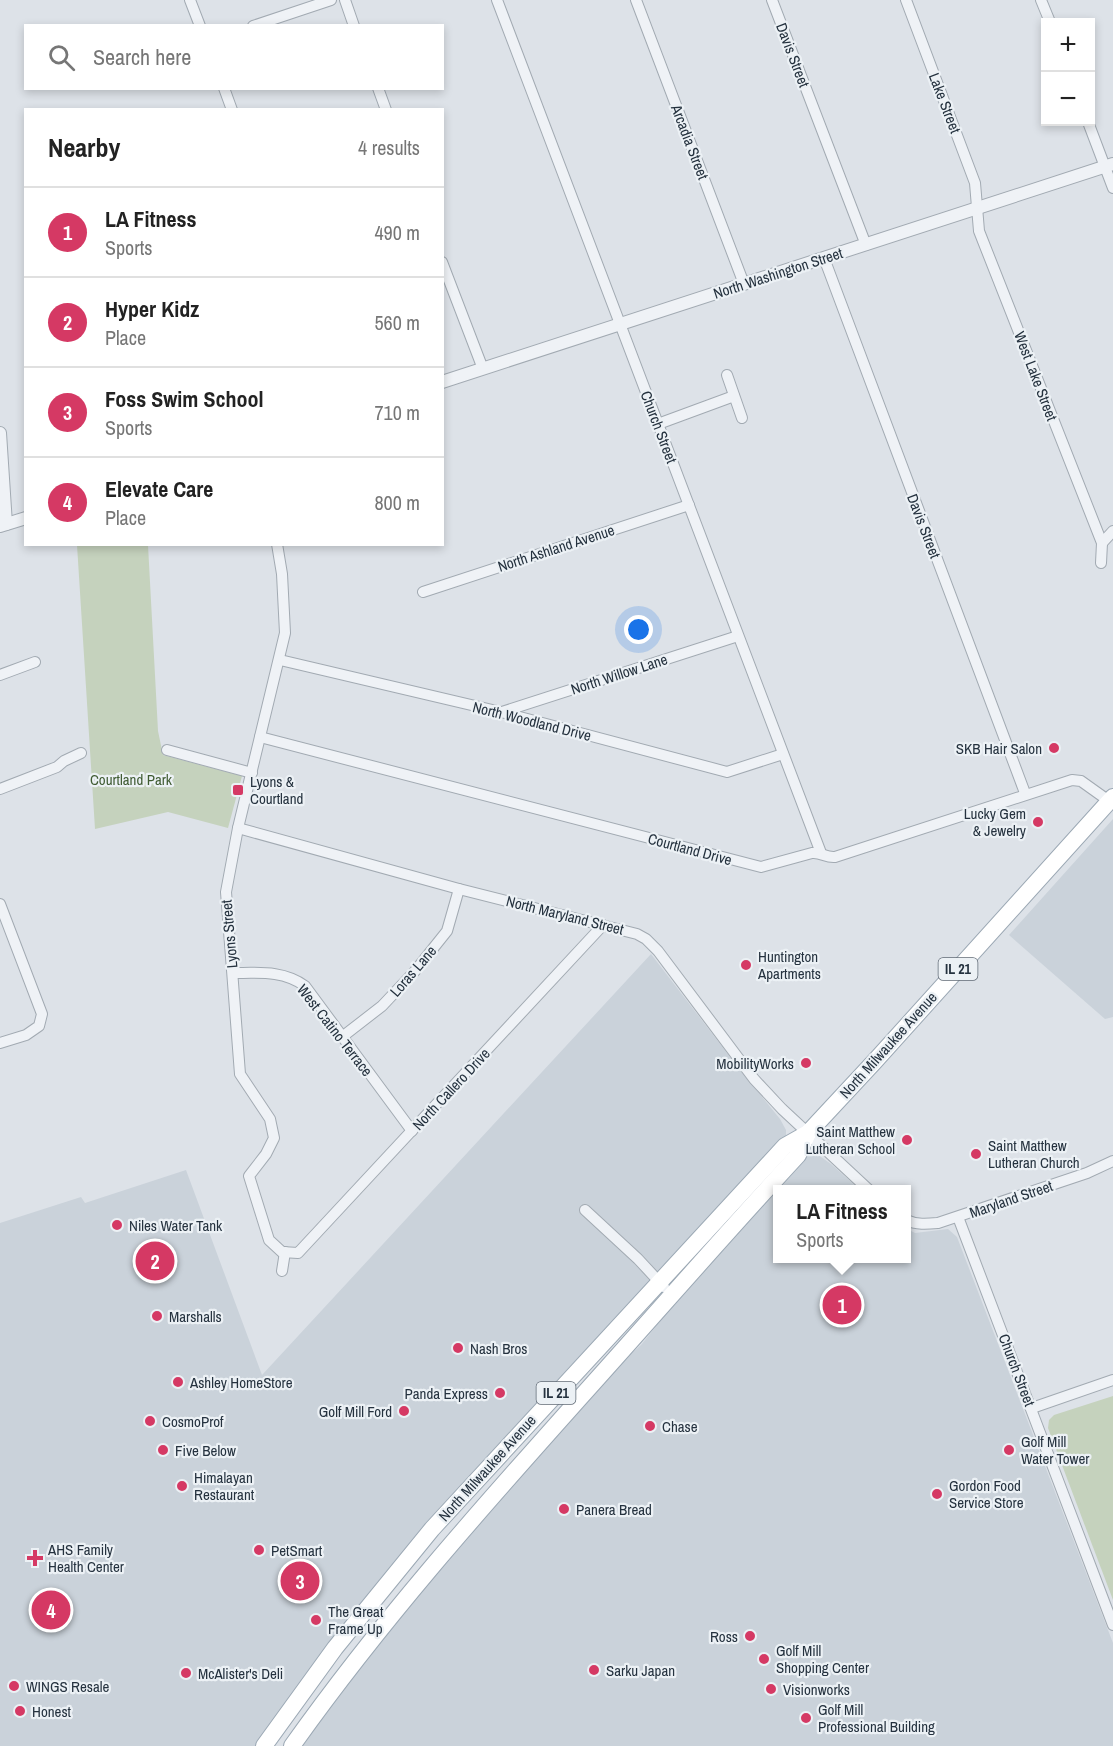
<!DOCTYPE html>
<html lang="en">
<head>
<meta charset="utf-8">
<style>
  :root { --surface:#fff; --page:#f2f2f2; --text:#222; --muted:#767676; --line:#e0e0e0; --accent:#d53964 }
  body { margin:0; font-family:"Archivo Narrow",sans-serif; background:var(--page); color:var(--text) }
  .controls { position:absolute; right:18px; top:18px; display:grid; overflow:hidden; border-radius:0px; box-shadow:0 3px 9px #0003 }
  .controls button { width:54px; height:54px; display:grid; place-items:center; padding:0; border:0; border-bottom:2px solid var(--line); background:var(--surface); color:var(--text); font:30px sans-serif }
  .you { position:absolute; left:639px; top:630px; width:21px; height:21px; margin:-15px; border:4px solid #fff; border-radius:50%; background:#1a73e8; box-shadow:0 0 0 9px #1a73e833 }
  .badge { display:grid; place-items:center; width:39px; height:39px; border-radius:50%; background:var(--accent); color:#fff; font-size:20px; font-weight:700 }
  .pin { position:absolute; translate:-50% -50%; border:3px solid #fff; box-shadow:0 2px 6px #0006 }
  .popup { position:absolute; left:773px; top:1185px; width:138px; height:78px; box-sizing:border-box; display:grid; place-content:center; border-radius:0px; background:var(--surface); filter:drop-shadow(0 2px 4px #0005); font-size:20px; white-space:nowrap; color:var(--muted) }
  .popup b { font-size:22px; color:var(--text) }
  .popup::after { content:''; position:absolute; left:50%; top:100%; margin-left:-12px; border:12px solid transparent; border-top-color:var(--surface) }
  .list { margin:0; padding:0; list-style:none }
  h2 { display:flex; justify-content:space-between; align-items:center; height:78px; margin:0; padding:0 24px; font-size:26px }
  h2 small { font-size:20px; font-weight:400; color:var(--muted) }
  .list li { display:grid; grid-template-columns:39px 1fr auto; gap:18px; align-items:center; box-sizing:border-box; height:90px; padding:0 24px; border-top:2px solid var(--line) }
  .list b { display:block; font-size:22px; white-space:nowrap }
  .list p { margin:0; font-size:20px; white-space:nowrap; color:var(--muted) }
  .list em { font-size:20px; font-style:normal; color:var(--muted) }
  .icon { flex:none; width:33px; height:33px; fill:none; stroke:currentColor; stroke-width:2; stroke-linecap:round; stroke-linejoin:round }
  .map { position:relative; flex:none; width:1113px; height:1746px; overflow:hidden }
  .search { position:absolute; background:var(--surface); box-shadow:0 3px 9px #0003; left:24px; top:24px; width:420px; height:66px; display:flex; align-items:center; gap:15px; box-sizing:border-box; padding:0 21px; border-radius:0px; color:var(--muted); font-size:22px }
  .panel { position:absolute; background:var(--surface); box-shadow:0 3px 9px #0003; left:24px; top:108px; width:420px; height:438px; border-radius:0px }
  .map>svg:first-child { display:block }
  .built { fill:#cad2da }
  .green { fill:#c5d2bd }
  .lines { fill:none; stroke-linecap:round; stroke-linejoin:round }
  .minor-casing { stroke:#a2aab2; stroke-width:12 }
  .tertiary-casing { stroke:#a2aab2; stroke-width:14 }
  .primary-casing { stroke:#9ba8b4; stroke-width:18 }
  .minor { stroke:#eff2f6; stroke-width:10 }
  .tertiary { stroke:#eff2f6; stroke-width:12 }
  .primary { stroke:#fff; stroke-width:16 }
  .poi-dot { fill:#d53964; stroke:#ecf1f5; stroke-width:2 }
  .labels { text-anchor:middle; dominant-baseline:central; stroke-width:4.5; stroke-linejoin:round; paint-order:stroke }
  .shield { fill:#ecf1f5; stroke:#616b76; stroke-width:1.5 }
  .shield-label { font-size:14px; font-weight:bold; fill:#25323f }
  .street-label { font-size:15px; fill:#25323f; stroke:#ecf1f5 }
  .poi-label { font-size:15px; fill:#25323f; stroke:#ecf1f5; text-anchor:start }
  .park-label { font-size:15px; fill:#3f5b32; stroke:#ecf1f5 }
</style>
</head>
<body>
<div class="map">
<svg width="1113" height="1746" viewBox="0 0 1113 1746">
  <rect width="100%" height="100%" fill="#dde2e8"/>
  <!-- built -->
  <g class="built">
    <polygon points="1113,819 1113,1017 1105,1019 1009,935"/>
    <polygon points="651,954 737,1066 780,1119 786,1130 786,1138 696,1237 571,1365 425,1524 329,1643 255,1746 0,1746 0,1223 81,1197 85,1203 186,1170 262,1375"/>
    <polygon points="814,1152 831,1164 859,1189 778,1190 778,1258 906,1258 907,1229 915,1233 948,1229 957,1237 1113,1643 1113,1746 302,1746 407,1607 602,1380 641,1345 689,1285 804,1156"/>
  </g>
  <!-- green -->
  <g class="green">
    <polygon points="77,545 148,545 158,731 163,755 242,776 228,828 168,812 95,829"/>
    <polygon points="1113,1396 1113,1600 1048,1428 1049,1420 1054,1415"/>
  </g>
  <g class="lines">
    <!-- minor casing -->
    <g class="minor-casing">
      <g id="minor">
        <polyline points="190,0 200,26"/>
        <polyline points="345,0 354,26"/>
        <polyline points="497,0 821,853"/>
        <polyline points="636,0 744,284"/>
        <polyline points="772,0 866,245"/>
        <polyline points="906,0 975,183 979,231 1102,543 1101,563"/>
        <polyline points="1041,0 1050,22"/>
        <polyline points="253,26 331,0"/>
        <polyline points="224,88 232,110"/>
        <polyline points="378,88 386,110"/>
        <polyline points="1088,122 1113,188"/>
        <polyline points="824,258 1025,793"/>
        <polyline points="442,262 483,369"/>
        <polyline points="727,375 742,418"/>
        <polyline points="658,424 734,396"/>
        <polyline points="1102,543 1113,531"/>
        <polyline points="277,544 282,574 285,633 238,828 226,892 240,1074 270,1119 274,1138 266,1154 249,1176 269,1240 282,1252 298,1253 603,925"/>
        <polyline points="423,592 689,505"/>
        <polyline points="280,660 501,712 727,772 783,754"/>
        <polyline points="0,675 35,662"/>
        <polyline points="502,712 738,636"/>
        <path d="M260 737 761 867 812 853C821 852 826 858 835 857L1072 780 1081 781 1109 801"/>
        <polyline points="167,750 252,773"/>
        <polyline points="0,789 57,767 64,761 81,753"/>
        <polyline points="238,828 459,889 637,934 646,939 658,951 754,1079 782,1109 869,1190"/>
        <polyline points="0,904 42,1014 39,1026 26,1035 0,1043"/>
        <path d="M233 973C258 973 283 970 305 986L412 1131"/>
        <polyline points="342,1037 382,1006 415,971 447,931 459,889"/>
        <polyline points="585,1210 638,1259 664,1287"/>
        <polyline points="958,1217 1113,1625"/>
        <path d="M906 1220C917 1225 927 1224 938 1223L1087 1173 1113 1161"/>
        <polyline points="282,1271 285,1252"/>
        <polyline points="1032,1408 1113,1380"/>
      </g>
    </g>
    <!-- tertiary casing -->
    <g class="tertiary-casing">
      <g id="tertiary">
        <polyline points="442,382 1113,164"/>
        <polyline points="0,433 6,524"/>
        <polyline points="0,526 26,518"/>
      </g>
    </g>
    <!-- primary casing -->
    <g class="primary-casing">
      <g id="primary">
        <polyline points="264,1746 335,1648 432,1529 785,1146 808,1133 875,1061 1113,797"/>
        <path d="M292 1746C380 1622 478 1512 579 1399 652 1318 724 1235 798 1155L808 1133"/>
      </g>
    </g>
    <!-- minor -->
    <use href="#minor" class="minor"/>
    <!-- tertiary -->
    <use href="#tertiary" class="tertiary"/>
    <!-- primary -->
    <use href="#primary" class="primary"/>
  </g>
  <!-- markers -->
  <g class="poi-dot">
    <circle cx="1054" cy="748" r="6"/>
    <rect x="232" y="784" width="12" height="12" rx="3"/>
    <circle cx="1038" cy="822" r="6"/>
    <circle cx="746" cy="965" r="6"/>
    <circle cx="806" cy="1063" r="6"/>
    <circle cx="907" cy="1140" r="6"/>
    <circle cx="976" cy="1154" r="6"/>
    <circle cx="117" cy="1225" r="6"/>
    <circle cx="157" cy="1316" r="6"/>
    <circle cx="458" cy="1348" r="6"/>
    <circle cx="178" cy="1382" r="6"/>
    <circle cx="500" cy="1393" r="6"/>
    <circle cx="404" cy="1411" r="6"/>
    <circle cx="150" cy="1421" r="6"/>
    <circle cx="650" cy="1426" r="6"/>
    <circle cx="163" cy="1450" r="6"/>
    <circle cx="1009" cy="1450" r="6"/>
    <circle cx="182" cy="1486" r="6"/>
    <circle cx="937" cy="1494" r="6"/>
    <circle cx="564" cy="1509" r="6"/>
    <circle cx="259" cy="1550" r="6"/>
    <path d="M32 1549h6v6h6v6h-6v6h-6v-6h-6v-6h6z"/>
    <circle cx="316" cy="1620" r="6"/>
    <circle cx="750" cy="1636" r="6"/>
    <circle cx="764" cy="1659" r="6"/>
    <circle cx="594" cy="1670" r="6"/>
    <circle cx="186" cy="1673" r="6"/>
    <circle cx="14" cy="1686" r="6"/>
    <circle cx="771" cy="1689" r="6"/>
    <circle cx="20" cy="1711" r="6"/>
    <circle cx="806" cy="1718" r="6"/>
  </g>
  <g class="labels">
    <!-- shield labels -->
    <g class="shield">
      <rect x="938.5" y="958" width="39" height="22" rx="4.5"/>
      <rect x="536.5" y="1382" width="39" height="22" rx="4.5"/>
    </g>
    <g class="shield-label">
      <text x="958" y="969">IL 21</text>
      <text x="556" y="1393">IL 21</text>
    </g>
    <!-- street labels -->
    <g class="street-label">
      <text transform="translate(793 55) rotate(69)">Davis Street</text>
      <text transform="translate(945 103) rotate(69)">Lake Street</text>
      <text transform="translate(690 142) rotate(69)">Arcadia Street</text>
      <text transform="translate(778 273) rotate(-18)">North Washington Street</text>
      <text transform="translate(1036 376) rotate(69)">West Lake Street</text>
      <text transform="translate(659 427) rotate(69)">Church Street</text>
      <text transform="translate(924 526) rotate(69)">Davis Street</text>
      <text transform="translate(556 548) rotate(-18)">North Ashland Avenue</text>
      <text transform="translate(619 674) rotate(-18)">North Willow Lane</text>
      <text transform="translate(532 721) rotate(14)">North Woodland Drive</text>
      <text transform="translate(690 849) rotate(15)">Courtland Drive</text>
      <text transform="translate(565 915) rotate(14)">North Maryland Street</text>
      <text transform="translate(229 934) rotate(-95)">Lyons Street</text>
      <text transform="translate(413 971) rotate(-49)">Loras Lane</text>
      <text transform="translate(335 1030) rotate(52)">West Catino Terrace</text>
      <text transform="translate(888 1045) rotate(-48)">North Milwaukee Avenue</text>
      <text transform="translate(451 1089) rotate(-47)">North Callero Drive</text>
      <text transform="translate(1011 1199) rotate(-19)">Maryland Street</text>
      <text transform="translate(1017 1370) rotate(69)">Church Street</text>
      <text transform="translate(487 1468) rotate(-48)">North Milwaukee Avenue</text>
    </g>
    <!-- poi labels -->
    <g class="poi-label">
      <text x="1042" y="748" text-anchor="end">SKB Hair Salon</text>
      <text x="250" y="781">Lyons &amp;<tspan x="250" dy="17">Courtland</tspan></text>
      <text x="1026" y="813" text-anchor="end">Lucky Gem<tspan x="1026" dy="17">&amp; Jewelry</tspan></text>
      <text x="758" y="956">Huntington<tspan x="758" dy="17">Apartments</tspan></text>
      <text x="794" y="1063" text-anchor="end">MobilityWorks</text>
      <text x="895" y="1131" text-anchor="end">Saint Matthew<tspan x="895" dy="17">Lutheran School</tspan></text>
      <text x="988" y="1145">Saint Matthew<tspan x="988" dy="17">Lutheran Church</tspan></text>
      <text x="129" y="1225">Niles Water Tank</text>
      <text x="169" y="1316">Marshalls</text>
      <text x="470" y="1348">Nash Bros</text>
      <text x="190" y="1382">Ashley HomeStore</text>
      <text x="488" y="1393" text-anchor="end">Panda Express</text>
      <text x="392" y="1411" text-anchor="end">Golf Mill Ford</text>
      <text x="162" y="1421">CosmoProf</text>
      <text x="662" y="1426">Chase</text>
      <text x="1021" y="1441">Golf Mill<tspan x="1021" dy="17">Water Tower</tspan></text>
      <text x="175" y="1450">Five Below</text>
      <text x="194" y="1477">Himalayan<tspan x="194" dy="17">Restaurant</tspan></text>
      <text x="949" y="1485">Gordon Food<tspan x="949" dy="17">Service Store</tspan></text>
      <text x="576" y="1509">Panera Bread</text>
      <text x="48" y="1549">AHS Family<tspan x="48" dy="17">Health Center</tspan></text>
      <text x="271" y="1550">PetSmart</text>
      <text x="328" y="1611">The Great<tspan x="328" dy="17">Frame Up</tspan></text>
      <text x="738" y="1636" text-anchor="end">Ross</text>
      <text x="776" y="1650">Golf Mill<tspan x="776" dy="17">Shopping Center</tspan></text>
      <text x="606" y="1670">Sarku Japan</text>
      <text x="198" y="1673">McAlister's Deli</text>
      <text x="26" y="1686">WINGS Resale</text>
      <text x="783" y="1689">Visionworks</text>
      <text x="818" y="1709">Golf Mill<tspan x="818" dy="17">Professional Building</tspan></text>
      <text x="32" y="1711">Honest</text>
    </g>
    <!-- park labels -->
    <g class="park-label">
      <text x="131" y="779">Courtland Park</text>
    </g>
  </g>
</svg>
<div class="controls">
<button>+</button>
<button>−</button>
</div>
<div class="you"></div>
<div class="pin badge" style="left:842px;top:1305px">1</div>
<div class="popup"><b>LA Fitness</b>Sports</div>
<div class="pin badge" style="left:155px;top:1261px">2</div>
<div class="pin badge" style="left:300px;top:1581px">3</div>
<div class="pin badge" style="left:51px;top:1610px">4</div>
<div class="search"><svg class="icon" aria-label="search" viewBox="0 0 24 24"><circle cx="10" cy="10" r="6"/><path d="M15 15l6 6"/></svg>Search here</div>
<section class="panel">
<h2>Nearby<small>4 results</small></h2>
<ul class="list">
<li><span class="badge">1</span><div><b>LA Fitness</b><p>Sports</p></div><em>490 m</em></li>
<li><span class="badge">2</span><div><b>Hyper Kidz</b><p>Place</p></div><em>560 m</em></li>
<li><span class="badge">3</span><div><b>Foss Swim School</b><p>Sports</p></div><em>710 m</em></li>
<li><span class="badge">4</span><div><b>Elevate Care</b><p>Place</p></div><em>800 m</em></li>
</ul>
</section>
</div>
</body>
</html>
